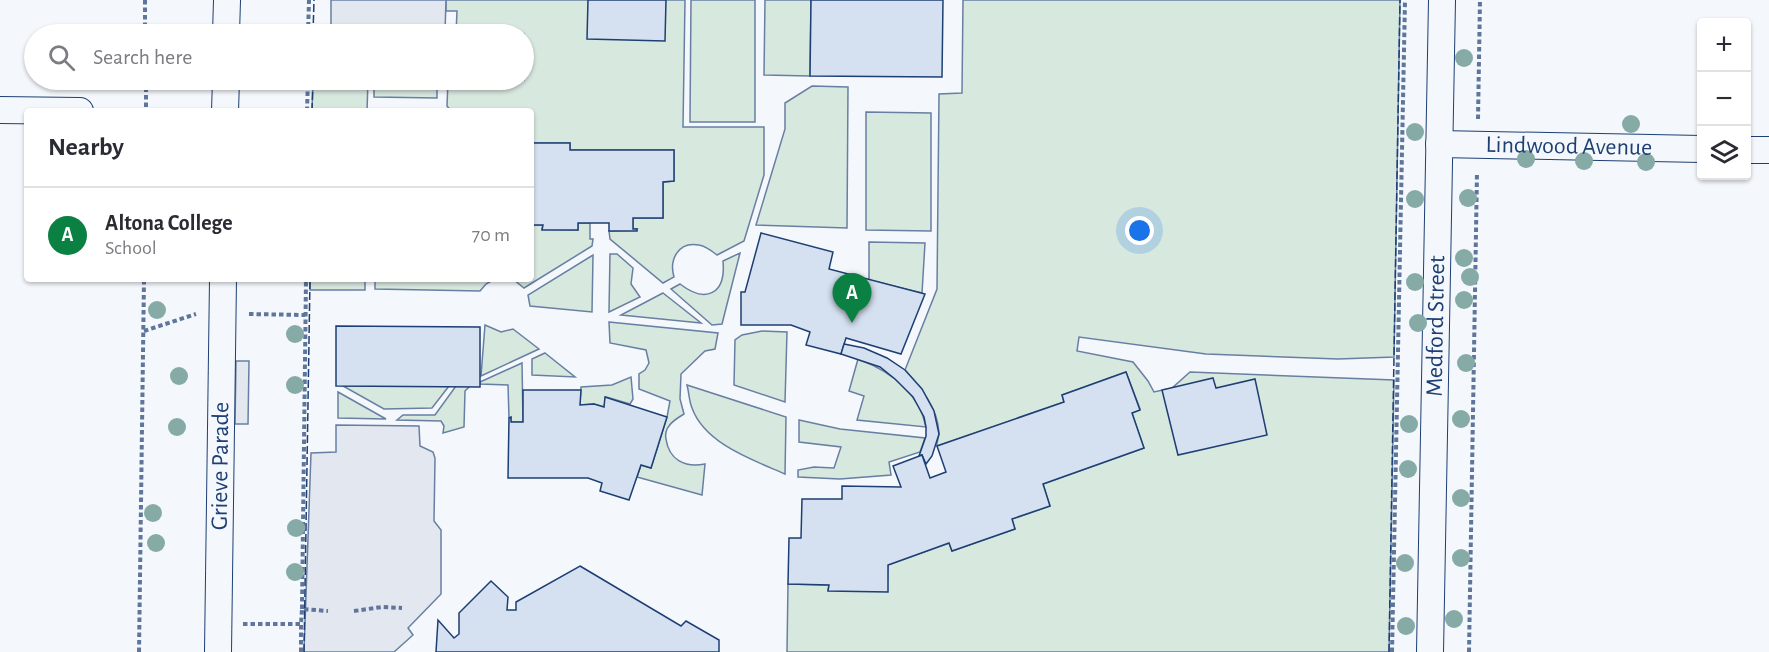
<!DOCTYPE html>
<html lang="en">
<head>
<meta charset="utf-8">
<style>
  :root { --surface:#fff; --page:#f2f2f3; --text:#2b2b33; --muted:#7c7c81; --line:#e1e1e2; --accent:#0b8043 }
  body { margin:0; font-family:"Alegreya Sans",sans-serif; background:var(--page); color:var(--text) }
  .controls { position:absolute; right:18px; top:18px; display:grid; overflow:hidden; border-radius:6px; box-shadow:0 2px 4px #0004 }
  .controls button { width:54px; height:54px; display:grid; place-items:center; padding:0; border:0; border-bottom:2px solid var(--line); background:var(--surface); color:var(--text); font:30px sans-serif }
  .you { position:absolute; left:1140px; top:231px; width:21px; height:21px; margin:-15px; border:4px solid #fff; border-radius:50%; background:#1a73e8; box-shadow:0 0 0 9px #1a73e833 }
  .badge { display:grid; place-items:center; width:39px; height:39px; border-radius:50%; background:var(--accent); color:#fff; font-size:20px; font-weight:700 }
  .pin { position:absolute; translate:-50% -50px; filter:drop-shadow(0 2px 3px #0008) }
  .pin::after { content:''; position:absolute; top:32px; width:21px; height:18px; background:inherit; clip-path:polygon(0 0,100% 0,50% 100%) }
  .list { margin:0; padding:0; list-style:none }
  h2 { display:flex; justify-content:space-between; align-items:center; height:78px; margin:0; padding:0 24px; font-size:26px }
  h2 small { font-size:20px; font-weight:400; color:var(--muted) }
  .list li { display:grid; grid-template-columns:39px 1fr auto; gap:18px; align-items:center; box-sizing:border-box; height:96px; padding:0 24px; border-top:2px solid var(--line) }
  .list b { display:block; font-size:22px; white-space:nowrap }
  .list p { margin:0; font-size:20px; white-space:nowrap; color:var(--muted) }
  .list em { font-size:20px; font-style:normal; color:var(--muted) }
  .icon { flex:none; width:33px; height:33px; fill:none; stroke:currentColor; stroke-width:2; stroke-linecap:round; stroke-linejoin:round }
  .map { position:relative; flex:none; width:1769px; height:652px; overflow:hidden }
  .search { position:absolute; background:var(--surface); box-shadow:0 2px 4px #0004; left:24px; top:24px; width:510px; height:66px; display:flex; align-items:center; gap:15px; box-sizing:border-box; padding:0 21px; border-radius:33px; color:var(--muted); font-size:22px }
  .panel { position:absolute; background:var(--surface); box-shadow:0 2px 4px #0004; left:24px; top:108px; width:510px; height:174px; border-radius:6px }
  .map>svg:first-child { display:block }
  .green { fill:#d7e8df; stroke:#687fa3; stroke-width:1.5 }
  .parking { fill:#e3e8f0; stroke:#687fa3; stroke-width:1.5 }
  .building { fill:#d5e0f0; stroke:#1d3f73; stroke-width:1.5 }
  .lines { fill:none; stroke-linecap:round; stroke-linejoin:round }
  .street-casing { stroke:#1d3f73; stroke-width:28 }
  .path { stroke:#5e769c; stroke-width:4; stroke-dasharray:4.5 3; stroke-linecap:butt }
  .street { stroke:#f4f7fb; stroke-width:26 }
  .fence { stroke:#1d3f73; stroke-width:1.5; stroke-dasharray:8 3; stroke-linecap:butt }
  .tree { fill:#86aba6 }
  .labels { text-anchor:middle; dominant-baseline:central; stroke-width:4.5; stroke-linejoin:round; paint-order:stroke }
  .street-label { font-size:24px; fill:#1d3f73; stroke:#f4f7fb }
</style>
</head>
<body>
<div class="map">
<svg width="1769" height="652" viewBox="0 0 1769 652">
  <rect width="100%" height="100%" fill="#f4f7fb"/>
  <!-- green -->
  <g class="green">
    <path d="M446 0H685L683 127H764V175L744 241 717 255C712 251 705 246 699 245 678 241 669 260 674 277L663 283 610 239 609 231 636 230 637 229H633V218H663V182L674 181V150H570V143H531V111L457 109 451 111 447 106 448 80H524V34H456L457 11H446Z"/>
    <polygon points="691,0 755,0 755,122 690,122"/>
    <polygon points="765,0 811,0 810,76 764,75"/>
    <path d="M963 0H1400L1394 357 1338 359 1206 354 1079 337 1077 351 1133 362 1148 381 1154 392 1172 388 1190 372 1394 380 1389 652H787L788 584 829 585 828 590 887 591 888 565 949 543 952 551 1015 529 1012 519 1050 506 1043 484 1144 448 1132 413 1140 409 1126 372 1062 395 1064 402 937 446C936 443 939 438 939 433 938 408 921 388 905 370L937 289 939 94 962 93Z"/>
    <polygon points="313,25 351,25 358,34 313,34"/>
    <polygon points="313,80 368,80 367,111 312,111"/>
    <polygon points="374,80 437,80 437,98 374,97"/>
    <polygon points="812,86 848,87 847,228 756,225 785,129 785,103"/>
    <polygon points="866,112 931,113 931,231 866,230"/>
    <polygon points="578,223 590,223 590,239 593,239 592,246 524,288 514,280 531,279 531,225 543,225 542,229 578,230"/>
    <polygon points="869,242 925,243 922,293 869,280"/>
    <path d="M740 253 722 324 712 325 671 289 680 284C706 304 726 294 723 261Z"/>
    <polygon points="610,254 617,254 633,268 631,284 640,297 609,312"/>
    <polygon points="593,255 592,312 530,306 528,295"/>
    <rect x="310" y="279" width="55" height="11"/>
    <polygon points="375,279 495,279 486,284 480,291 375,289"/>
    <polygon points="663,293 701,323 621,315"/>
    <path d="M609 322 718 333 715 349 705 351 681 374 680 399 684 414C679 417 672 421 669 426 666 429 665 435 666 439 669 460 685 468 705 464L702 495 637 477 641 465 651 468 667 417 670 401 639 389V374L645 370 649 363 646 350 610 343Z"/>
    <polygon points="485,325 501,332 513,329 539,349 481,376"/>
    <polygon points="762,331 787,332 785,402 734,385 735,340 742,335"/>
    <polygon points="545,353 575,377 532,375 532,359"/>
    <path d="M858 359C890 371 919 392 926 427L857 420 864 396 849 391Z"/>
    <polygon points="522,363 523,422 511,422 511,418 509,418 508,385 480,384 480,382"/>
    <polygon points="631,377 633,399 630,404 606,397 604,407 594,404 580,405 581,387 612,385"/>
    <path d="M687 385 786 417 785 474C753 460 705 444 692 408 689 401 689 392 687 385Z"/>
    <polygon points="343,386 449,386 432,408 384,409"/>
    <polygon points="456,386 470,386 465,391 464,427 443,433 444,426 441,421 397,420 403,415 435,415"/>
    <polygon points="338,392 386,419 338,418"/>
    <polygon points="799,420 840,429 925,438 920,452 889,462 891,475 840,479 798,477 798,470 814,467 834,468 841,447 799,442"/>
  </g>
  <!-- parking -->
  <g class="parking">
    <polygon points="331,0 446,0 445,32 422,31 422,34 358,34 353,31 351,25 331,25"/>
    <polygon points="236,361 249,361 248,424 235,424"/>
    <polygon points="336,425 419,426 420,446 433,452 435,458 434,521 441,530 441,594 408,628 413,635 394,652 304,652 311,453 336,452"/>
  </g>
  <!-- building -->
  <g class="building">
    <polygon points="588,0 666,0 665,41 587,39"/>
    <polygon points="811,0 943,0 942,77 810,76"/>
    <polygon points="531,143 570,143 570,150 674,150 674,181 663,182 663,218 633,218 633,229 637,229 637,231 609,231 609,223 578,223 578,230 542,230 543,225 531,225"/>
    <polygon points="761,233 833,252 829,269 925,294 901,354 846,338 841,354 806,345 810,332 791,325 741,325 741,292 745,292"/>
    <polygon points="336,326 480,327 480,387 336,386"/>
    <polygon points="844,344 864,348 887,358 905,370 922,389 934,411 939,434 932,456 926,464 922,455 919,456 926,436 926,427 924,417 913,397 895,379 880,367 841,354"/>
    <polygon points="1126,372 1140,410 1132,413 1144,448 1043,484 1050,506 1012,519 1015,529 952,551 949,543 888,565 888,592 828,591 829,585 788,584 789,538 801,538 802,499 842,499 842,486 901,487 893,466 922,455 930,478 946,472 937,446 1064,402 1062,395"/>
    <polygon points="1213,378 1216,388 1255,379 1267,435 1178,455 1162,390"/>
    <polygon points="523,390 581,390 580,405 594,404 604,407 605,397 667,417 651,468 641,465 629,500 600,491 602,483 588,478 508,478 509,418 511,417 511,422 523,422"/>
    <polygon points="580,566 681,626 686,621 719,640 719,652 436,652 438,620 454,638 459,634 459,613 491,581 508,597 507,610 516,610 516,602"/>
  </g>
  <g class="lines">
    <!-- street casing -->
    <g class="street-casing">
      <g id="street">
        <polyline points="226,34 227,0"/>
        <polyline points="0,110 80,111"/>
        <polyline points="225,111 226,80"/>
        <path id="s1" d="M1439 144 1702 149"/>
        <polyline points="1746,150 1769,150"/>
        <path id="s2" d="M218 652 223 279"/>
        <path id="s3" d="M1430 652 1442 0"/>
      </g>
    </g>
    <!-- path -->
    <g class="path">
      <polyline points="145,0 145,34"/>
      <polyline points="308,34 309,0"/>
      <polyline points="146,80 146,111"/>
      <polyline points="86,83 146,84"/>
      <polyline points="307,111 308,80"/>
      <polyline points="1478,119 1480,0"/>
      <polyline points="1710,176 1738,177"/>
      <polyline points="249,314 305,315"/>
      <polyline points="144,331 196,314"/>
      <polyline points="302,609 306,279"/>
      <polyline points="354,611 382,607 402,608"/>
      <polyline points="243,624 301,624 302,609 328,611"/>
      <polyline points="139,652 144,279"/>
      <polyline points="301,652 301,624"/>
      <polyline points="1392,652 1405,0"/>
      <polyline points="1469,652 1477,172"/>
    </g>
    <!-- street -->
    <use href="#street" class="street"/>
    <!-- fence -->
    <g class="fence">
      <polyline points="313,34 314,0"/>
      <polyline points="312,111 313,80"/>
      <polyline points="304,652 310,279"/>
      <polyline points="1389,652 1400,0"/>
    </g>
  </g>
  <!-- trees -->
  <g class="tree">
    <circle cx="1464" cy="58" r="9"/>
    <circle cx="1631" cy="124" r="9"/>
    <circle cx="1415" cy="132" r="9"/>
    <circle cx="1526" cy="159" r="9"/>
    <circle cx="1584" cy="161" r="9"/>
    <circle cx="1646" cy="162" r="9"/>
    <circle cx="1468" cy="198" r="9"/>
    <circle cx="1415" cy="199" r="9"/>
    <circle cx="1464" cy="258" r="9"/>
    <circle cx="1470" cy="277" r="9"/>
    <circle cx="1415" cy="282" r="9"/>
    <circle cx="1464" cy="300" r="9"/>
    <circle cx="157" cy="310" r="9"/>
    <circle cx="1418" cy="323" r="9"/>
    <circle cx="295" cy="334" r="9"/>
    <circle cx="1466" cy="363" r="9"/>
    <circle cx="179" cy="376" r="9"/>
    <circle cx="295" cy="385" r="9"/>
    <circle cx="1461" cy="419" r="9"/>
    <circle cx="1409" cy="424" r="9"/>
    <circle cx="177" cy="427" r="9"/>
    <circle cx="1408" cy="469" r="9"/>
    <circle cx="1461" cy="498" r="9"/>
    <circle cx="153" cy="513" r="9"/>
    <circle cx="296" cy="528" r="9"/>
    <circle cx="156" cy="543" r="9"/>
    <circle cx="1461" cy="558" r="9"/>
    <circle cx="1405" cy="563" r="9"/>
    <circle cx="295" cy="572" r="9"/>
    <circle cx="1454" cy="619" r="9"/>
    <circle cx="1406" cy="626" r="9"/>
  </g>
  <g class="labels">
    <!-- street labels -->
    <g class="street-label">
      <text stroke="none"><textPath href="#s1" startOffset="130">Lindwood Avenue</textPath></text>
      <text stroke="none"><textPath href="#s3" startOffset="326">Medford Street</textPath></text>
      <text stroke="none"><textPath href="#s2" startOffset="186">Grieve Parade</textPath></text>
    </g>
  </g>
</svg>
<div class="controls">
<button>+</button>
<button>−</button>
<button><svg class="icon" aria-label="layers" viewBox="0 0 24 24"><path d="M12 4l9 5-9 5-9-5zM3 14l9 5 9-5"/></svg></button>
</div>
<div class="you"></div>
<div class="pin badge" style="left:852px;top:323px">A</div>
<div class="search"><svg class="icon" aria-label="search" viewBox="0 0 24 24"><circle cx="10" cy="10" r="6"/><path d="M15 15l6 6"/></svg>Search here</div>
<section class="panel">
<h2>Nearby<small></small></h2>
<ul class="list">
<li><span class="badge">A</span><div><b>Altona College</b><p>School</p></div><em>70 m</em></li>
</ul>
</section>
</div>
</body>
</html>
